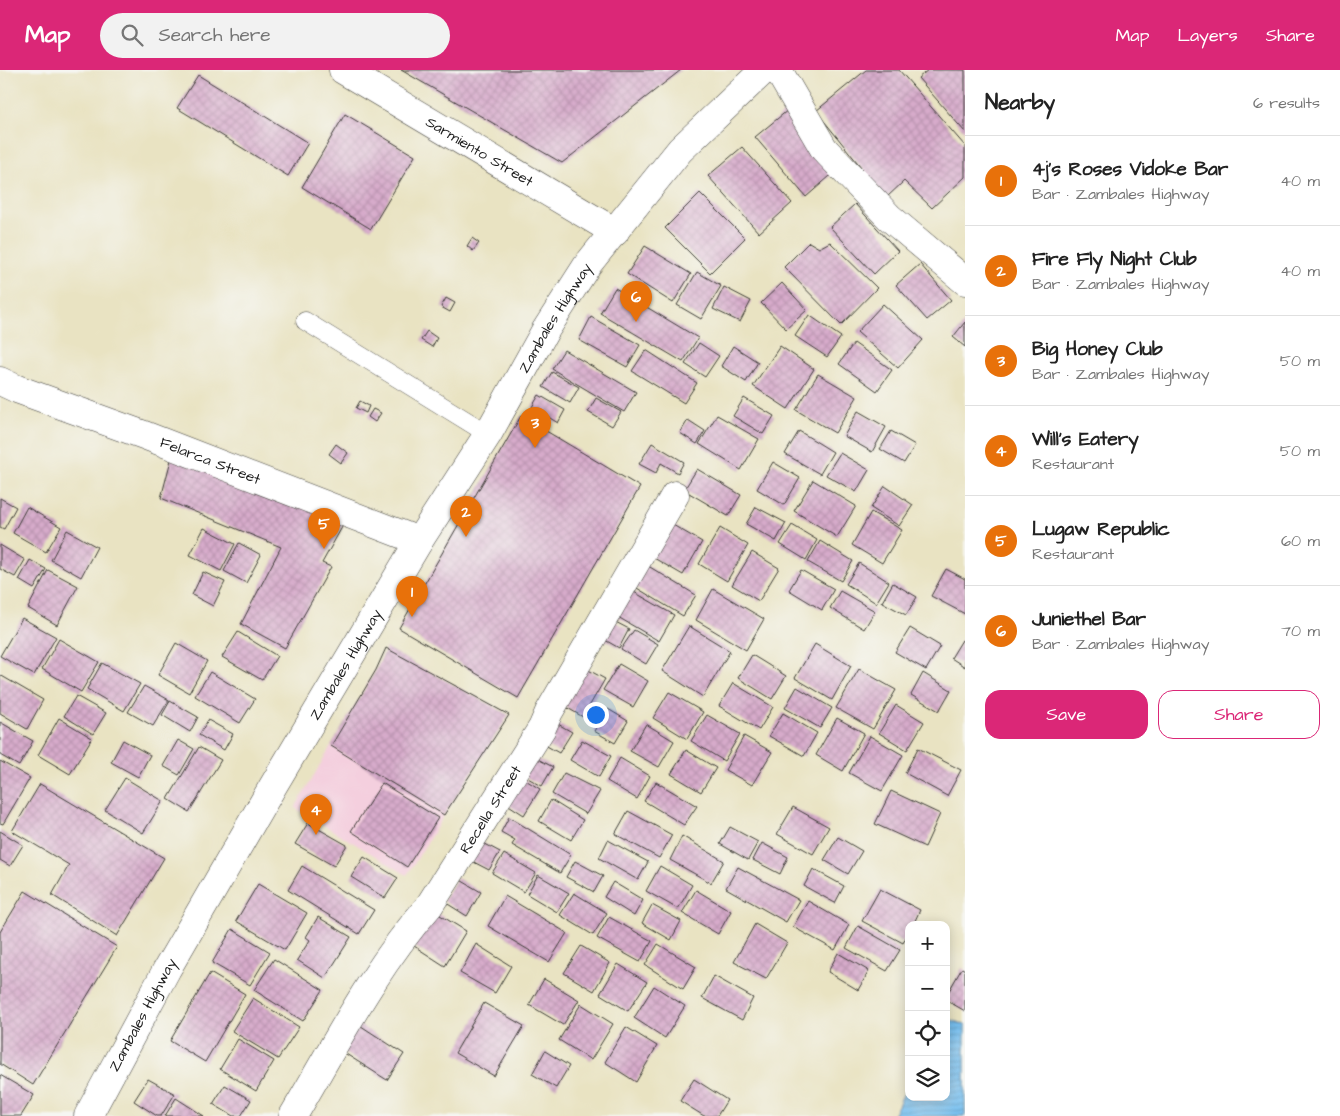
<!DOCTYPE html>
<html lang="en">
<head>
<meta charset="utf-8">
<style>
  :root { --surface:#fff; --page:#f2f2f2; --text:#222; --muted:#767676; --line:#e0e0e0; --accent:#db2777 }
  body { margin:0; font-family:"Architects Daughter",sans-serif; background:var(--page); color:var(--text) }
  .controls { position:absolute; right:15px; bottom:15px; display:grid; overflow:hidden; border-radius:10px; box-shadow:0 2px 12px #0003 }
  .controls button { width:45px; height:45px; display:grid; place-items:center; padding:0; border:0; border-bottom:1px solid var(--line); background:var(--surface); color:var(--text); font:25px sans-serif }
  .you { position:absolute; left:595px; top:644px; width:18px; height:18px; margin:-12px; border:4px solid #fff; border-radius:50%; background:#1a73e8; box-shadow:0 0 0 8px #1a73e833 }
  .badge { display:grid; place-items:center; width:32px; height:32px; border-radius:50%; background:var(--accent); color:#fff; font-size:16px; font-weight:700 }
  .pin { position:absolute; translate:-50% -41px; filter:drop-shadow(0 1px 2px #0008) }
  .pin::after { content:''; position:absolute; top:26px; width:18px; height:15px; background:inherit; clip-path:polygon(0 0,100% 0,50% 100%) }
  .list { margin:0; padding:0; list-style:none }
  h2 { display:flex; justify-content:space-between; align-items:center; height:65px; margin:0; padding:0 20px; font-size:21px }
  h2 small { font-size:16px; font-weight:400; color:var(--muted) }
  .list li { display:grid; grid-template-columns:32px 1fr auto; gap:15px; align-items:center; box-sizing:border-box; height:90px; padding:0 20px; border-top:1px solid var(--line) }
  .list b { display:block; font-size:19px; white-space:nowrap }
  .list p { margin:0; font-size:16px; white-space:nowrap; color:var(--muted) }
  .list em { font-size:16px; font-style:normal; color:var(--muted) }
  .actions { display:flex; gap:10px; padding:15px 20px }
  .actions a { flex:1; padding:11px 0; border:1px solid var(--accent); border-radius:15px; text-align:center; font-size:18px; color:var(--accent) }
  .actions .main { background:var(--accent); color:#fff }
  .icon { flex:none; width:28px; height:28px; fill:none; stroke:currentColor; stroke-width:2; stroke-linecap:round; stroke-linejoin:round }
  .map { position:relative; flex:none; width:965px; height:1046px; overflow:hidden }
  header { display:flex; align-items:center; gap:30px; box-sizing:border-box; height:70px; padding:0 25px; background:var(--accent); color:#fff }
  header strong { font-size:24px }
  nav { display:flex; gap:28px; margin-inline-start:auto; font-size:18px }
  .search { width:350px; height:45px; background:var(--page); display:flex; align-items:center; gap:12px; box-sizing:border-box; padding:0 18px; border-radius:28px; color:var(--muted); font-size:19px }
  main { display:flex }
  aside { flex:1; background:var(--surface) }
  .map>svg:first-child { display:block }
  .built { fill:#f4cfde }
  .water { fill:url(#water-rules); stroke:#4a6e86 }
  .building { fill:url(#building-cross-hatch) }
  .lines { fill:none; stroke-linecap:round; stroke-linejoin:round }
  .lane-casing { stroke:#3b3a35; stroke-width:19 }
  .street-casing { stroke:#3b3a35; stroke-width:29 }
  .primary-casing { stroke:#3b3a35; stroke-width:29 }
  .lane { stroke:#fff; stroke-width:18 }
  .street { stroke:#fff; stroke-width:28 }
  .primary { stroke:#fff; stroke-width:28 }
  .labels { text-anchor:middle; dominant-baseline:central; stroke-width:4; stroke-linejoin:round; paint-order:stroke }
  .street-label { font-size:15px; fill:#1c1c1c; stroke:#f6f6f2 }
</style>
</head>
<body>
<header>
<strong>Map</strong>
<div class="search"><svg class="icon" aria-label="search" viewBox="0 0 24 24"><circle cx="10" cy="10" r="6"/><path d="M15 15l6 6"/></svg>Search here</div>
<nav><a>Map</a><a>Layers</a><a>Share</a></nav>
</header>
<main>
<div class="map">
<svg width="965" height="1046" viewBox="0 0 965 1046">
  <defs>
    <pattern id="water-rules" width="6" height="5" patternUnits="userSpaceOnUse" patternTransform="scale(1.25)"><rect width="6" height="5" fill="#77bfef"/><path d="M0 2.5h6" fill="none" stroke="#66a4cc"/></pattern>
    <pattern id="building-cross-hatch" width="8" height="8" patternUnits="userSpaceOnUse" patternTransform="scale(1.25)"><rect width="8" height="8" fill="#d7abcb"/><path d="M0 0l8 8M0 8l8-8" fill="none" stroke="#b893ae"/></pattern>
  </defs>
  <rect width="100%" height="100%" fill="#f6f6f2"/>
  <filter id="ink" filterUnits="userSpaceOnUse"><feTurbulence type="fractalNoise" baseFrequency=".02" numOctaves="2"/><feDisplacementMap in="SourceGraphic" scale="10" xChannelSelector="R" yChannelSelector="G"/><feConvolveMatrix kernelMatrix="1 2 1 2 8 2 1 2 1" color-interpolation-filters="sRGB"/></filter>
  <filter id="wash" filterUnits="userSpaceOnUse"><feTurbulence type="fractalNoise" baseFrequency=".0096" numOctaves="4" result="noise"/><feDisplacementMap in="SourceGraphic" scale="20" xChannelSelector="R" yChannelSelector="G"/><feGaussianBlur stdDeviation="1.12" result="paint"/><feColorMatrix in="noise" values="0 0 0 0 0 0 0 0 0 0 0 0 0 0 0 0 0 1.4 0 .05"/><feComposite in="paint" operator="in"/></filter>
  <g filter="url(#wash)">
    <rect width="100%" height="100%" fill="#e9e3c2"/>
    <!-- built -->
    <polygon class="built" points="331,676 444,745 407,805 295,738"/>
    <!-- water -->
    <polygon class="water" points="946,948 965,955 965,1046 893,1046 909,1012 909,1027 946,1027"/>
    <g id="blocks">
      <!-- building -->
      <g class="building">
        <polygon points="401,0 681,0 562,93"/>
        <polygon points="866,0 899,0 965,76 965,107 932,138 904,111 886,128 816,41"/>
        <polygon points="928,0 965,0 965,62 918,8"/>
        <polygon points="198,5 308,73 288,106 177,38"/>
        <polygon points="788,40 838,99 806,127 755,67"/>
        <polygon points="345,44 415,86 371,159 302,117"/>
        <polygon points="742,77 792,133 759,163 708,106"/>
        <polygon points="700,123 745,168 710,203 665,158"/>
        <polygon points="855,134 898,181 874,204 830,157"/>
        <polygon points="472,168 479,173 473,181 467,176"/>
        <polygon points="809,172 819,178 830,172 877,218 841,255 784,197"/>
        <polygon points="645,176 691,204 673,233 627,204"/>
        <polygon points="920,194 951,230 927,250 896,215"/>
        <polygon points="697,202 721,216 701,249 677,235"/>
        <polygon points="782,213 807,240 786,259 761,233"/>
        <polygon points="724,217 751,231 740,252 713,239"/>
        <polygon points="615,218 698,268 683,292 600,243"/>
        <polygon points="446,228 455,233 450,242 441,237"/>
        <polygon points="883,234 923,270 898,298 857,262"/>
        <polygon points="809,245 841,267 827,287 795,266"/>
        <polygon points="591,247 640,275 627,297 579,270"/>
        <polygon points="965,252 965,277 953,267"/>
        <polygon points="427,261 437,268 432,277 421,270"/>
        <polygon points="699,273 719,286 705,307 685,294"/>
        <polygon points="854,273 892,300 877,321 839,294"/>
        <polygon points="733,276 758,292 746,312 721,296"/>
        <polygon points="780,276 814,299 788,339 753,316"/>
        <polygon points="564,280 636,322 624,342 552,299"/>
        <polygon points="646,280 697,313 684,333 632,301"/>
        <polygon points="552,302 579,317 570,333 543,317"/>
        <polygon points="818,304 857,327 835,363 796,340"/>
        <polygon points="539,325 565,340 558,353 532,337"/>
        <polygon points="596,328 621,342 612,356 588,342"/>
        <polygon points="744,328 774,346 763,364 733,346"/>
        <polygon points="360,331 369,336 366,343 356,338"/>
        <polygon points="373,339 381,343 375,352 368,347"/>
        <polygon points="858,341 886,357 872,382 844,366"/>
        <polygon points="717,345 759,369 741,400 699,374"/>
        <polygon points="521,346 640,417 518,628 399,558"/>
        <polygon points="688,350 705,361 697,374 680,363"/>
        <polygon points="799,361 833,382 820,404 785,384"/>
        <polygon points="891,361 915,375 904,393 880,379"/>
        <polygon points="652,373 684,392 678,403 661,393 656,403 639,394"/>
        <polygon points="336,374 348,383 341,393 329,384"/>
        <polygon points="840,383 869,400 856,422 826,405"/>
        <polygon points="172,386 346,450 322,493 331,497 285,578 241,554 281,477 161,428"/>
        <polygon points="773,392 800,408 784,435 757,419"/>
        <polygon points="697,399 741,425 728,446 684,420"/>
        <polygon points="813,410 856,436 837,467 794,441"/>
        <polygon points="885,416 913,435 899,456 871,438"/>
        <polygon points="0,428 16,437 4,459 0,457"/>
        <polygon points="27,437 61,457 46,482 13,463"/>
        <polygon points="756,437 786,453 776,471 746,454"/>
        <polygon points="871,442 902,460 882,493 852,475"/>
        <polygon points="666,451 702,472 683,505 647,484"/>
        <polygon points="792,455 817,470 806,490 780,474"/>
        <polygon points="204,458 235,474 221,501 190,485"/>
        <polygon points="720,458 748,475 727,511 699,494"/>
        <polygon points="67,460 97,477 81,507 51,490"/>
        <polygon points="820,471 853,491 841,511 808,492"/>
        <polygon points="239,473 261,485 246,513 224,501"/>
        <polygon points="0,475 25,490 15,507 0,499"/>
        <polygon points="752,482 779,498 759,531 732,515"/>
        <polygon points="30,490 46,499 34,519 19,510"/>
        <polygon points="640,491 696,525 683,546 627,512"/>
        <polygon points="859,493 889,512 876,533 846,514"/>
        <polygon points="946,499 965,509 965,544 931,526"/>
        <polygon points="48,500 78,516 57,555 28,538"/>
        <polygon points="801,500 834,519 822,540 789,520"/>
        <polygon points="203,502 225,512 213,536 192,525"/>
        <polygon points="893,513 917,527 906,545 882,532"/>
        <polygon points="627,518 674,545 659,571 611,543"/>
        <polygon points="713,519 764,549 746,580 696,550"/>
        <polygon points="840,521 875,541 864,559 830,538"/>
        <polygon points="22,548 56,567 34,605 0,586"/>
        <polygon points="608,548 629,559 619,578 598,566"/>
        <polygon points="689,556 730,581 703,627 662,601"/>
        <polygon points="910,558 940,576 926,600 895,582"/>
        <polygon points="634,560 658,574 646,594 621,579"/>
        <polygon points="238,562 277,586 262,610 222,587"/>
        <polygon points="59,569 99,592 81,622 42,599"/>
        <polygon points="962,570 965,572 965,597 951,588"/>
        <polygon points="176,573 207,591 189,623 158,605"/>
        <polygon points="815,574 851,596 832,630 795,608"/>
        <polygon points="386,578 509,645 444,745 331,676 376,600"/>
        <polygon points="752,585 786,606 772,629 738,608"/>
        <polygon points="102,593 140,614 124,641 87,619"/>
        <polygon points="619,594 648,611 633,637 603,620"/>
        <polygon points="581,596 605,609 583,647 559,633"/>
        <polygon points="859,599 896,620 873,659 836,638"/>
        <polygon points="210,602 255,629 240,653 195,626"/>
        <polygon points="923,603 951,620 939,641 911,625"/>
        <polygon points="0,605 43,630 27,659 0,643"/>
        <polygon points="733,613 773,637 759,660 719,636"/>
        <polygon points="144,616 169,630 153,656 128,642"/>
        <polygon points="797,617 832,638 820,658 785,638"/>
        <polygon points="669,622 703,642 687,669 653,648"/>
        <polygon points="76,626 106,643 93,664 64,646"/>
        <polygon points="170,631 198,647 190,662 162,645"/>
        <polygon points="896,635 924,652 907,680 879,663"/>
        <polygon points="608,639 628,651 615,673 594,661"/>
        <polygon points="783,643 817,663 804,686 769,666"/>
        <polygon points="707,645 740,664 724,691 691,671"/>
        <polygon points="59,648 92,668 70,704 38,685"/>
        <polygon points="837,648 864,663 843,701 816,685"/>
        <polygon points="549,649 572,662 559,683 538,671"/>
        <polygon points="208,650 233,664 224,680 199,665"/>
        <polygon points="0,652 33,671 19,696 0,685"/>
        <polygon points="646,654 674,671 659,697 630,681"/>
        <polygon points="744,666 772,682 752,715 725,700"/>
        <polygon points="870,666 903,685 882,721 849,703"/>
        <polygon points="123,670 150,685 138,707 111,692"/>
        <polygon points="178,670 194,679 179,705 163,696"/>
        <polygon points="582,670 611,686 599,707 570,690"/>
        <polygon points="199,677 221,690 189,742 168,729"/>
        <polygon points="918,678 961,700 947,726 905,703"/>
        <polygon points="686,680 716,698 701,722 671,704"/>
        <polygon points="530,685 553,697 542,716 517,702"/>
        <polygon points="620,688 650,706 637,729 607,711"/>
        <polygon points="0,691 30,708 3,754 0,753"/>
        <polygon points="564,703 600,721 586,744 552,724"/>
        <polygon points="516,704 540,719 524,745 501,730"/>
        <polygon points="125,708 163,731 143,763 105,740"/>
        <polygon points="656,712 697,736 684,755 644,731"/>
        <polygon points="382,713 438,748 407,797 351,761"/>
        <polygon points="40,714 164,788 117,866 52,825 69,795 12,761"/>
        <polygon points="891,721 940,744 925,777 875,754"/>
        <polygon points="551,730 583,750 571,770 539,751"/>
        <polygon points="793,737 829,757 813,784 777,764"/>
        <polygon points="628,741 672,765 659,788 615,764"/>
        <polygon points="509,747 571,785 560,803 512,775 515,770 501,762"/>
        <polygon points="308,753 347,775 334,796 295,774"/>
        <polygon points="730,757 758,772 748,790 720,774"/>
        <polygon points="0,761 23,775 10,796 0,790"/>
        <polygon points="682,766 724,791 711,813 670,790"/>
        <polygon points="838,767 862,781 848,804 824,790"/>
        <polygon points="476,769 500,782 489,800 464,787"/>
        <polygon points="608,770 648,792 638,810 599,788"/>
        <polygon points="762,773 788,787 780,804 753,790"/>
        <polygon points="504,784 536,803 524,822 492,803"/>
        <polygon points="364,787 398,808 385,828 351,807"/>
        <polygon points="575,791 603,806 594,822 566,807"/>
        <polygon points="302,796 374,840 359,864 288,820"/>
        <polygon points="660,796 692,815 678,839 646,821"/>
        <polygon points="738,797 799,830 786,852 726,818"/>
        <polygon points="813,799 844,816 835,833 804,816"/>
        <polygon points="538,805 569,823 557,842 527,824"/>
        <polygon points="457,808 481,822 467,846 443,831"/>
        <polygon points="613,812 643,830 634,846 604,827"/>
        <polygon points="258,814 307,843 285,880 236,851"/>
        <polygon points="880,819 920,840 913,855 909,855 909,862 903,873 862,851"/>
        <polygon points="696,820 731,841 718,864 682,843"/>
        <polygon points="25,821 117,877 33,1015 0,994 0,862"/>
        <polygon points="574,823 607,843 593,865 560,845"/>
        <polygon points="505,826 567,863 549,892 488,856"/>
        <polygon points="808,831 849,855 835,880 793,857"/>
        <polygon points="652,835 681,851 671,870 642,853"/>
        <polygon points="435,842 466,861 445,896 414,876"/>
        <polygon points="318,847 351,867 325,908 297,890 310,870 306,867"/>
        <polygon points="609,847 652,871 640,892 597,868"/>
        <polygon points="755,854 787,873 766,909 734,892"/>
        <polygon points="858,856 900,880 887,901 846,878"/>
        <polygon points="232,859 270,882 250,915 212,893"/>
        <polygon points="476,874 511,896 495,923 460,903"/>
        <polygon points="658,874 696,897 683,919 645,895"/>
        <polygon points="581,876 610,893 594,921 564,903"/>
        <polygon points="838,883 869,901 858,920 828,902"/>
        <polygon points="274,889 323,920 303,951 254,920"/>
        <polygon points="618,894 647,912 628,941 600,924"/>
        <polygon points="962,898 965,900 965,941 946,930 946,926"/>
        <polygon points="210,903 245,924 205,992 170,971"/>
        <polygon points="714,906 753,928 742,950 702,928"/>
        <polygon points="544,909 579,930 563,955 529,935"/>
        <polygon points="654,916 685,936 665,968 634,948"/>
        <polygon points="253,928 299,957 278,989 232,961"/>
        <polygon points="484,933 524,956 494,1006 455,983"/>
        <polygon points="581,934 613,954 591,990 559,970"/>
        <polygon points="355,952 404,984 387,1010 338,979"/>
        <polygon points="626,957 657,976 636,1012 605,992"/>
        <polygon points="238,969 274,991 256,1021 220,999"/>
        <polygon points="545,981 569,996 556,1018 532,1004"/>
        <polygon points="0,1005 34,1025 21,1046 0,1046"/>
        <polygon points="148,1009 175,1024 161,1046 157,1046 134,1031"/>
        <polygon points="694,1009 727,1030 717,1046 704,1046 680,1031"/>
        <polygon points="225,1015 251,1030 241,1046 233,1046 213,1034"/>
        <polygon points="176,1028 204,1046 165,1046"/>
      </g>
    </g>
  </g>
  <g filter="url(#ink)">
    <use href="#blocks" fill-opacity="0" stroke="#3b3a35" stroke-width="1"/>
    <g class="lines">
      <!-- lane casing -->
      <g class="lane-casing">
        <polyline id="lane" points="305,251 488,364"/>
      </g>
      <!-- street casing -->
      <g class="street-casing">
        <g id="street">
          <path id="s1" d="M343 0 615 162"/>
          <polyline points="778,0 824,79 889,147 965,211"/>
          <path id="s2" d="M0 311 17 319 144 365 419 471"/>
          <path id="s3" d="M293 1046C335 975 374 898 429 836L542 658 549 642 675 425"/>
        </g>
      </g>
      <!-- primary casing -->
      <g class="primary-casing">
        <g id="primary">
          <path id="s4" d="M88 1046 167 899 273 716 419 471 488 364 545 261 588 194 680 80 764 0"/>
        </g>
      </g>
      <!-- lane -->
      <use href="#lane" class="lane"/>
      <!-- street -->
      <use href="#street" class="street"/>
      <!-- primary -->
      <use href="#primary" class="primary"/>
    </g>
  </g>
  <g class="labels">
    <!-- street labels -->
    <g class="street-label">
      <text stroke="none"><textPath href="#s1" startOffset="159">Sarmiento Street</textPath></text>
      <text stroke="none"><textPath href="#s4" startOffset="925">Zambales Highway</textPath></text>
      <text stroke="none"><textPath href="#s2" startOffset="225">Felarca Street</textPath></text>
      <text stroke="none"><textPath href="#s4" startOffset="520">Zambales Highway</textPath></text>
      <text stroke="none"><textPath href="#s3" startOffset="365">Recella Street</textPath></text>
      <text stroke="none"><textPath href="#s4" startOffset="115">Zambales Highway</textPath></text>
    </g>
  </g>
</svg>
<div class="controls">
<button>+</button>
<button>−</button>
<button><svg class="icon" aria-label="locate" viewBox="0 0 24 24"><circle cx="12" cy="12" r="6"/><path d="M12 2v4M12 18v4M2 12h4M18 12h4"/></svg></button>
<button><svg class="icon" aria-label="layers" viewBox="0 0 24 24"><path d="M12 4l9 5-9 5-9-5zM3 14l9 5 9-5"/></svg></button>
</div>
<div class="you"></div>
<div class="pin badge" style="left:412px;top:547px;background:#e8710a">1</div>
<div class="pin badge" style="left:466px;top:467px;background:#e8710a">2</div>
<div class="pin badge" style="left:535px;top:378px;background:#e8710a">3</div>
<div class="pin badge" style="left:316px;top:765px;background:#e8710a">4</div>
<div class="pin badge" style="left:324px;top:479px;background:#e8710a">5</div>
<div class="pin badge" style="left:636px;top:252px;background:#e8710a">6</div>
</div>
<aside>
<h2>Nearby<small>6 results</small></h2>
<ul class="list">
<li><span class="badge" style="background:#e8710a">1</span><div><b>4j's Roses Vidoke Bar</b><p>Bar · Zambales Highway</p></div><em>40 m</em></li>
<li><span class="badge" style="background:#e8710a">2</span><div><b>Fire Fly Night Club</b><p>Bar · Zambales Highway</p></div><em>40 m</em></li>
<li><span class="badge" style="background:#e8710a">3</span><div><b>Big Honey Club</b><p>Bar · Zambales Highway</p></div><em>50 m</em></li>
<li><span class="badge" style="background:#e8710a">4</span><div><b>Will's Eatery</b><p>Restaurant</p></div><em>50 m</em></li>
<li><span class="badge" style="background:#e8710a">5</span><div><b>Lugaw Republic</b><p>Restaurant</p></div><em>60 m</em></li>
<li><span class="badge" style="background:#e8710a">6</span><div><b>Juniethel Bar</b><p>Bar · Zambales Highway</p></div><em>70 m</em></li>
</ul>
<div class="actions"><a class="main">Save</a><a>Share</a></div>
</aside>
</main>
</body>
</html>
